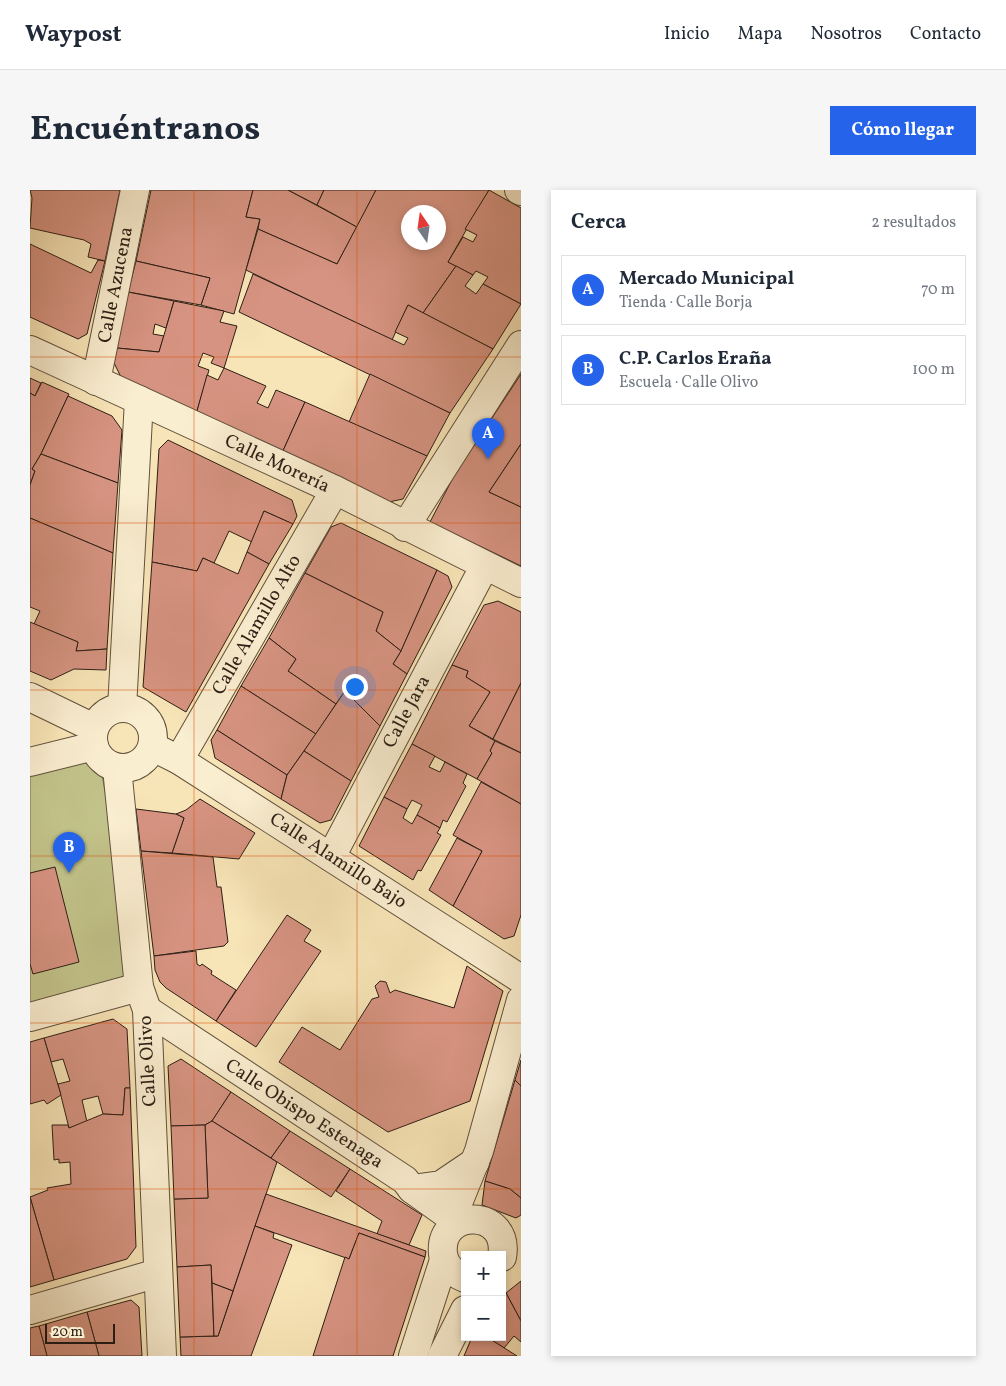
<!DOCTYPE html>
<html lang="es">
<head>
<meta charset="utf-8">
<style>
  :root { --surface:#fff; --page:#f6f6f7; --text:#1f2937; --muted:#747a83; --line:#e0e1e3; --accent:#2563eb }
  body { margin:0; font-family:Vollkorn,serif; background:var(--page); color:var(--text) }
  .controls { position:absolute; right:15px; bottom:15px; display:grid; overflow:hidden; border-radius:0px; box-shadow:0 2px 8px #0003 }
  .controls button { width:45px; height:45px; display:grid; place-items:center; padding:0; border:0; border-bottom:1px solid var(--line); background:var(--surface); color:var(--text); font:25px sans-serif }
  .compass { position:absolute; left:371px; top:15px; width:45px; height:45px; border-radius:50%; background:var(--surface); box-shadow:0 2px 8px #0003; rotate:347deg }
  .scale { position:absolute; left:15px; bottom:12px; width:70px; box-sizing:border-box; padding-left:5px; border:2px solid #2d1e14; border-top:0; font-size:14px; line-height:18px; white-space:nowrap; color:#2d1e14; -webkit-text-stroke:4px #faeed0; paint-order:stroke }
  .you { position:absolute; left:324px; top:496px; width:18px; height:18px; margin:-12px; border:4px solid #fff; border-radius:50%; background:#1a73e8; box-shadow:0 0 0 8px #1a73e833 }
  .badge { display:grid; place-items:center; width:32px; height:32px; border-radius:50%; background:var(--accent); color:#fff; font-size:16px; font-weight:700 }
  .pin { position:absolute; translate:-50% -41px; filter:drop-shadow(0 1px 2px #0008) }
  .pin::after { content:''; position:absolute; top:26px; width:18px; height:15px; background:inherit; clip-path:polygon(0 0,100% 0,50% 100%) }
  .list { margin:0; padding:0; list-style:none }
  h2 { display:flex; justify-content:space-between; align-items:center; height:65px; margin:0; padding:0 20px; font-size:21px }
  h2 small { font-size:16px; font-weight:400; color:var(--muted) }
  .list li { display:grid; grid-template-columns:32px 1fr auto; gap:15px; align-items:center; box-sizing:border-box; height:70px; margin:0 10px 10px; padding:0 10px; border:1px solid var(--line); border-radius:0px }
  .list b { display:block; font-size:19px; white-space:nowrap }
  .list p { margin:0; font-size:16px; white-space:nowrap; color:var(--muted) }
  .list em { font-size:16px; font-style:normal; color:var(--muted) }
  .map { position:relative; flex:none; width:491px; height:1166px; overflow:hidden; border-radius:0px }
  header { display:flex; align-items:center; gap:30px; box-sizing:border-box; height:70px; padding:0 25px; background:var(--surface); border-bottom:1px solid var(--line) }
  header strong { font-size:24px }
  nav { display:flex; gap:28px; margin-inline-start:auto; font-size:18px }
  .intro { display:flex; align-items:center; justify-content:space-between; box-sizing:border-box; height:120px; padding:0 30px }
  h1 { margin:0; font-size:35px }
  .button { padding:12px 22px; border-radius:0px; background:var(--accent); color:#fff; font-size:18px; font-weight:700 }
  main { display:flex; gap:30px; padding:0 30px }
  aside { flex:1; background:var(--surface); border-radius:0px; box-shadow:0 2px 8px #0003 }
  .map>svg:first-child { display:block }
  .green { fill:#c2c38a; stroke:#78704f }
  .building { fill:#d69381; stroke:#2d1e14; fill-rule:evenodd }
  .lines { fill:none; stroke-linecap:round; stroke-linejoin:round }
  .minor-casing { stroke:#60503d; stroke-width:30 }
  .minor { stroke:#faeed0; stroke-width:28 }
  .grid { fill:none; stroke:#df560c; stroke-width:1; stroke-opacity:0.55 }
  .labels { text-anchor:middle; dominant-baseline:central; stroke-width:5; stroke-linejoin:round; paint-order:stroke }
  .street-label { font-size:19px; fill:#2d1e14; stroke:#faeed0 }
</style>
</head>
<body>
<header>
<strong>Waypost</strong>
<nav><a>Inicio</a><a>Mapa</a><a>Nosotros</a><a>Contacto</a></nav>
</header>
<div class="intro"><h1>Encuéntranos</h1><a class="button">Cómo llegar</a></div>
<main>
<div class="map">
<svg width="491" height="1166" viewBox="0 0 491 1166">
  <rect width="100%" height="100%" fill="#f8e5b7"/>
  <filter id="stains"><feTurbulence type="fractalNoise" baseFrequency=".004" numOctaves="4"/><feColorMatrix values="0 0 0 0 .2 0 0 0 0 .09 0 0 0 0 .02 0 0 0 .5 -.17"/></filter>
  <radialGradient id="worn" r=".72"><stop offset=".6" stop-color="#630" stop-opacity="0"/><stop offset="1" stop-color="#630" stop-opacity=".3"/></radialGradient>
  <!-- green -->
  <polygon class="green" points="69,567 109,797 0,827 0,582"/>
  <!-- building -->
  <g class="building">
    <polygon points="0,0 90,0 75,71 58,67 61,54 54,50 0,38 2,8"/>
    <polygon points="121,0 223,0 216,27 230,29 204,124 171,115 180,88 106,71"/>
    <polygon points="223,0 258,0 327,37 307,74 228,39 230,29 216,27"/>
    <polygon points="258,0 294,0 287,15"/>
    <polygon points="294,0 346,0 327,37 287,15"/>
    <path d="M346 0H459L418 72 426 76 393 123 378 115 362 150 216 80 228 39 307 74ZM378 22H408V52H378Z"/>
    <polygon points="459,0 491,18 491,114 453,94 458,87 446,81 443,85 418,72 433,47 443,52 447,45 435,39"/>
    <polygon points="0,54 61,83 68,70 75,71 57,144 48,149 0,127"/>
    <polygon points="106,71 180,88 171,115 98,102"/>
    <polygon points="426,76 443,85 435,96 446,104 453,94 491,114 463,159 393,123"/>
    <polygon points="223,84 374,155 378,148 365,142 378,115 463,159 420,223 209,122"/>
    <polygon points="98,102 144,111 136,138 125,134 123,144 134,146 129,162 87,158"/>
    <polygon points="144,111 194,121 190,132 207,136 194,178 181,173 184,167 173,163 168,176 179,180 167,221 93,191 84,173 87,158 129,162"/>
    <polygon points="194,178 236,196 227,213 238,218 246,200 275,212 252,263 167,221 177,185 188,190"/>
    <polygon points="340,184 420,223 397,266 319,232"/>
    <polygon points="491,184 491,254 459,302 491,317 491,376 400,332 425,284"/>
    <polygon points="0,188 11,193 5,206 0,203"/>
    <polygon points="12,192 39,204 11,264 2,279 5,281 0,295 0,203 5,206"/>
    <polygon points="38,206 82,226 92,240 88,293 11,264"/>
    <polygon points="275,212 397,266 373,309 354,313 252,263"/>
    <polygon points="138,250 262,310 267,326 263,334 234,321 222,352 199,341 184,373 173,368 167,381 122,372 129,259"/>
    <polygon points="491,254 491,317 459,302"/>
    <polygon points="11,264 88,293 83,363 0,328 0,295 5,281 2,279"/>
    <polygon points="234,321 263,334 239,374 217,362"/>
    <polygon points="0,328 83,363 77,459 46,461 48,452 4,434 10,421 0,417"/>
    <polygon points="311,333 407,380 371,461 346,441 353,422 275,383 301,337"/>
    <polygon points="217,362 239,374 156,522 113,497 122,372 167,381 173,368 208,384"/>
    <polygon points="407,380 418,386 422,397 377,484 363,474 371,461"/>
    <polygon points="275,383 353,422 346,441 371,461 363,474 377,484 350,536 315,501 306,514 258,481 266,469 239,448"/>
    <polygon points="468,411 491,422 491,493 463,549 439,536 460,502 436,487 438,481 422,475 454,415"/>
    <polygon points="0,432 48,452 46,461 77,459 76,480 44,479 21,490 0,481"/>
    <polygon points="239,448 266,469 258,481 306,514 286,544 211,496"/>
    <polygon points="422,475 438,481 436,487 460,502 439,536 465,551 460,561 462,563 447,589 382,554"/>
    <polygon points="491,493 491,563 463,549"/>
    <polygon points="211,496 286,544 257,585 187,540"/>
    <polygon points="315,501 350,536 321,591 274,561"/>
    <polygon points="187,540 257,585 251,609 185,568 181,550"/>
    <polygon points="465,551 491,563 491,614 447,589 462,563 460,561"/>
    <polygon points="382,554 405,566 399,577 410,582 415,572 437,584 433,593 436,596 417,632 413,630 410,638 387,625 392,615 382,610 377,619 354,607"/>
    <polygon points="274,561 321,591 301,630 290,633 251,609 257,585"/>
    <polygon points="451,592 491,614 491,725 484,746 474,749 423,716 452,661 423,645"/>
    <polygon points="354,607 377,619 373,628 382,634 387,625 410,638 407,643 411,645 391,681 388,680 383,690 329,656"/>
    <polygon points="170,609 225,643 209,669 142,663 154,628 146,624 156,620"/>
    <polygon points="106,619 146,624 154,628 142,663 111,661"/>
    <polygon points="427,648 452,661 423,716 399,700"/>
    <polygon points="111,661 183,667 187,697 191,697 198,752 194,756 124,766"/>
    <polygon points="25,677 49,772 3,784 0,774 0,683"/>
    <polygon points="257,725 281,740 274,751 291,761 226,857 186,831"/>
    <polygon points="166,761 167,774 170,776 172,774 182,781 181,784 206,800 186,831 136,798 130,792 125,780 124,766"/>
    <polygon points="437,776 473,801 440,911 358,942 249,872 272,837 310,860 342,809 349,807 345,796 350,791 356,792 360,803 365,800 424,818"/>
    <polygon points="83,829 97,839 100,898 95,898 93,925 73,924 68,906 52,910 57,932 39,938 28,894 40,891 33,869 21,872 14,848"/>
    <polygon points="14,848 31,905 17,914 14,910 0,914 0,852"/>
    <polygon points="151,869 201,902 182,931 175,935 141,936 138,876"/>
    <polygon points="491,870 491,896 485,890"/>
    <polygon points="485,890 491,896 491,1008 480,999 455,991"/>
    <polygon points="95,898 100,898 106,1057 97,1069 24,1090 0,1007 18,1000 17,998 41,994 40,972 29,973 29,969 24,970 22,935 38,935 39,938 73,924 93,925"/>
    <polygon points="201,902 260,941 241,968 182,931"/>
    <polygon points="182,931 247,972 203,1101 182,1093 181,1075 147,1077 144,1009 178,1008 175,935"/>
    <polygon points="175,935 178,1008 144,1009 141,936"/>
    <polygon points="260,941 320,979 301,1007 241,968"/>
    <polygon points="320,979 392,1025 379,1055 347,1044 352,1031 306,1001"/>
    <polygon points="455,991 480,999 491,1008 491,1025 486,1028 452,1015"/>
    <polygon points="236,1004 396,1061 395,1067 329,1043 319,1069 225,1036"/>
    <polygon points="0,1007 24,1090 0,1097"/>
    <polygon points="225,1036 244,1043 243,1048 262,1055 221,1166 151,1166 150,1147 188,1146"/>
    <polygon points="329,1043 395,1067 363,1166 283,1166 315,1067 319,1069"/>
    <polygon points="181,1075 184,1146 150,1147 147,1077"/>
    <polygon points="491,1091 491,1131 476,1103"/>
    <polygon points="182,1093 203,1101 188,1146 184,1146"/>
    <polygon points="476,1103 491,1131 491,1152 484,1146 474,1158 457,1147 472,1147 472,1108"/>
    <polygon points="101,1110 109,1117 112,1166 69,1166 57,1122"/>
    <polygon points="57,1122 69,1166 17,1166 9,1136"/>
    <polygon points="9,1136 17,1166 0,1166 0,1138"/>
    <polygon points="442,1147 457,1147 487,1166 434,1166"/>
  </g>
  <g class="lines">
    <!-- minor casing -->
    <g class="minor-casing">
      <g id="minor">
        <polyline points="489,0 491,1"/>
        <polyline points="0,160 305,300 491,393"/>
        <polyline points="66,191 105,0"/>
        <polyline points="375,337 491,155"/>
        <polyline points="0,507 64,538"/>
        <circle cx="93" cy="548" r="30"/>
        <polyline points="92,518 109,210"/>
        <polyline points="123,557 149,570 491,789"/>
        <polyline points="149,570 305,300"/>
        <polyline points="0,572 64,556"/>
        <polyline points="87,578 109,797 117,820 132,1166"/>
        <polyline points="301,667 454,377"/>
        <polyline points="117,820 375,990 382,999 428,1032"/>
        <polyline points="0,827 109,797"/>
        <polyline points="382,999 411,995 445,972"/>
        <polyline points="422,1028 449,961 491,810"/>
        <path d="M435 1088C423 1083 415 1077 413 1064 408 1017 481 1018 472 1067"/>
        <polyline points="0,1120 128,1083"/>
        <polyline points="383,1166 414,1070"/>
        <polyline points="412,1166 435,1120"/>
      </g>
    </g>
    <!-- minor -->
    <use href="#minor" class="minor"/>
  </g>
  <!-- grid -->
  <path class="grid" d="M164 0V1166M327 0V1166M0 167H491M0 333H491M0 500H491M0 666H491M0 833H491M0 999H491"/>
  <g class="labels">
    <!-- street labels -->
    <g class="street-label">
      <text transform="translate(86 95) rotate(-79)">Calle Azucena</text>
      <text transform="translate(247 274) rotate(25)">Calle Morería</text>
      <text transform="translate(227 435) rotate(-60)">Calle Alamillo Alto</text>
      <text transform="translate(377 522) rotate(-62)">Calle Jara</text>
      <text transform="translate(308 671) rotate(33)">Calle Alamillo Bajo</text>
      <text transform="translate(118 871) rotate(-93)">Calle Olivo</text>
      <text transform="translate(274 924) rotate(33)">Calle Obispo Estenaga</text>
    </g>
  </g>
  <rect width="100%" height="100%" filter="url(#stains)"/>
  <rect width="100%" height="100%" fill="url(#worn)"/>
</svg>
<div class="controls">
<button>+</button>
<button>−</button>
</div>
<svg class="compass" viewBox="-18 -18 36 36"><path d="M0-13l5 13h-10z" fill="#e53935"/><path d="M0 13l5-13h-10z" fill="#747a83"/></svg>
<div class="scale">20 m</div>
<div class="you"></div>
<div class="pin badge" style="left:458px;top:269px">A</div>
<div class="pin badge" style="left:39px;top:683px">B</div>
</div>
<aside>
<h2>Cerca<small>2 resultados</small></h2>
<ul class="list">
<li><span class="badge">A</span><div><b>Mercado Municipal</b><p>Tienda · Calle Borja</p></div><em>70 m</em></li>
<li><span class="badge">B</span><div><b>C.P. Carlos Eraña</b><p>Escuela · Calle Olivo</p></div><em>100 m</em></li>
</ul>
</aside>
</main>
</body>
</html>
